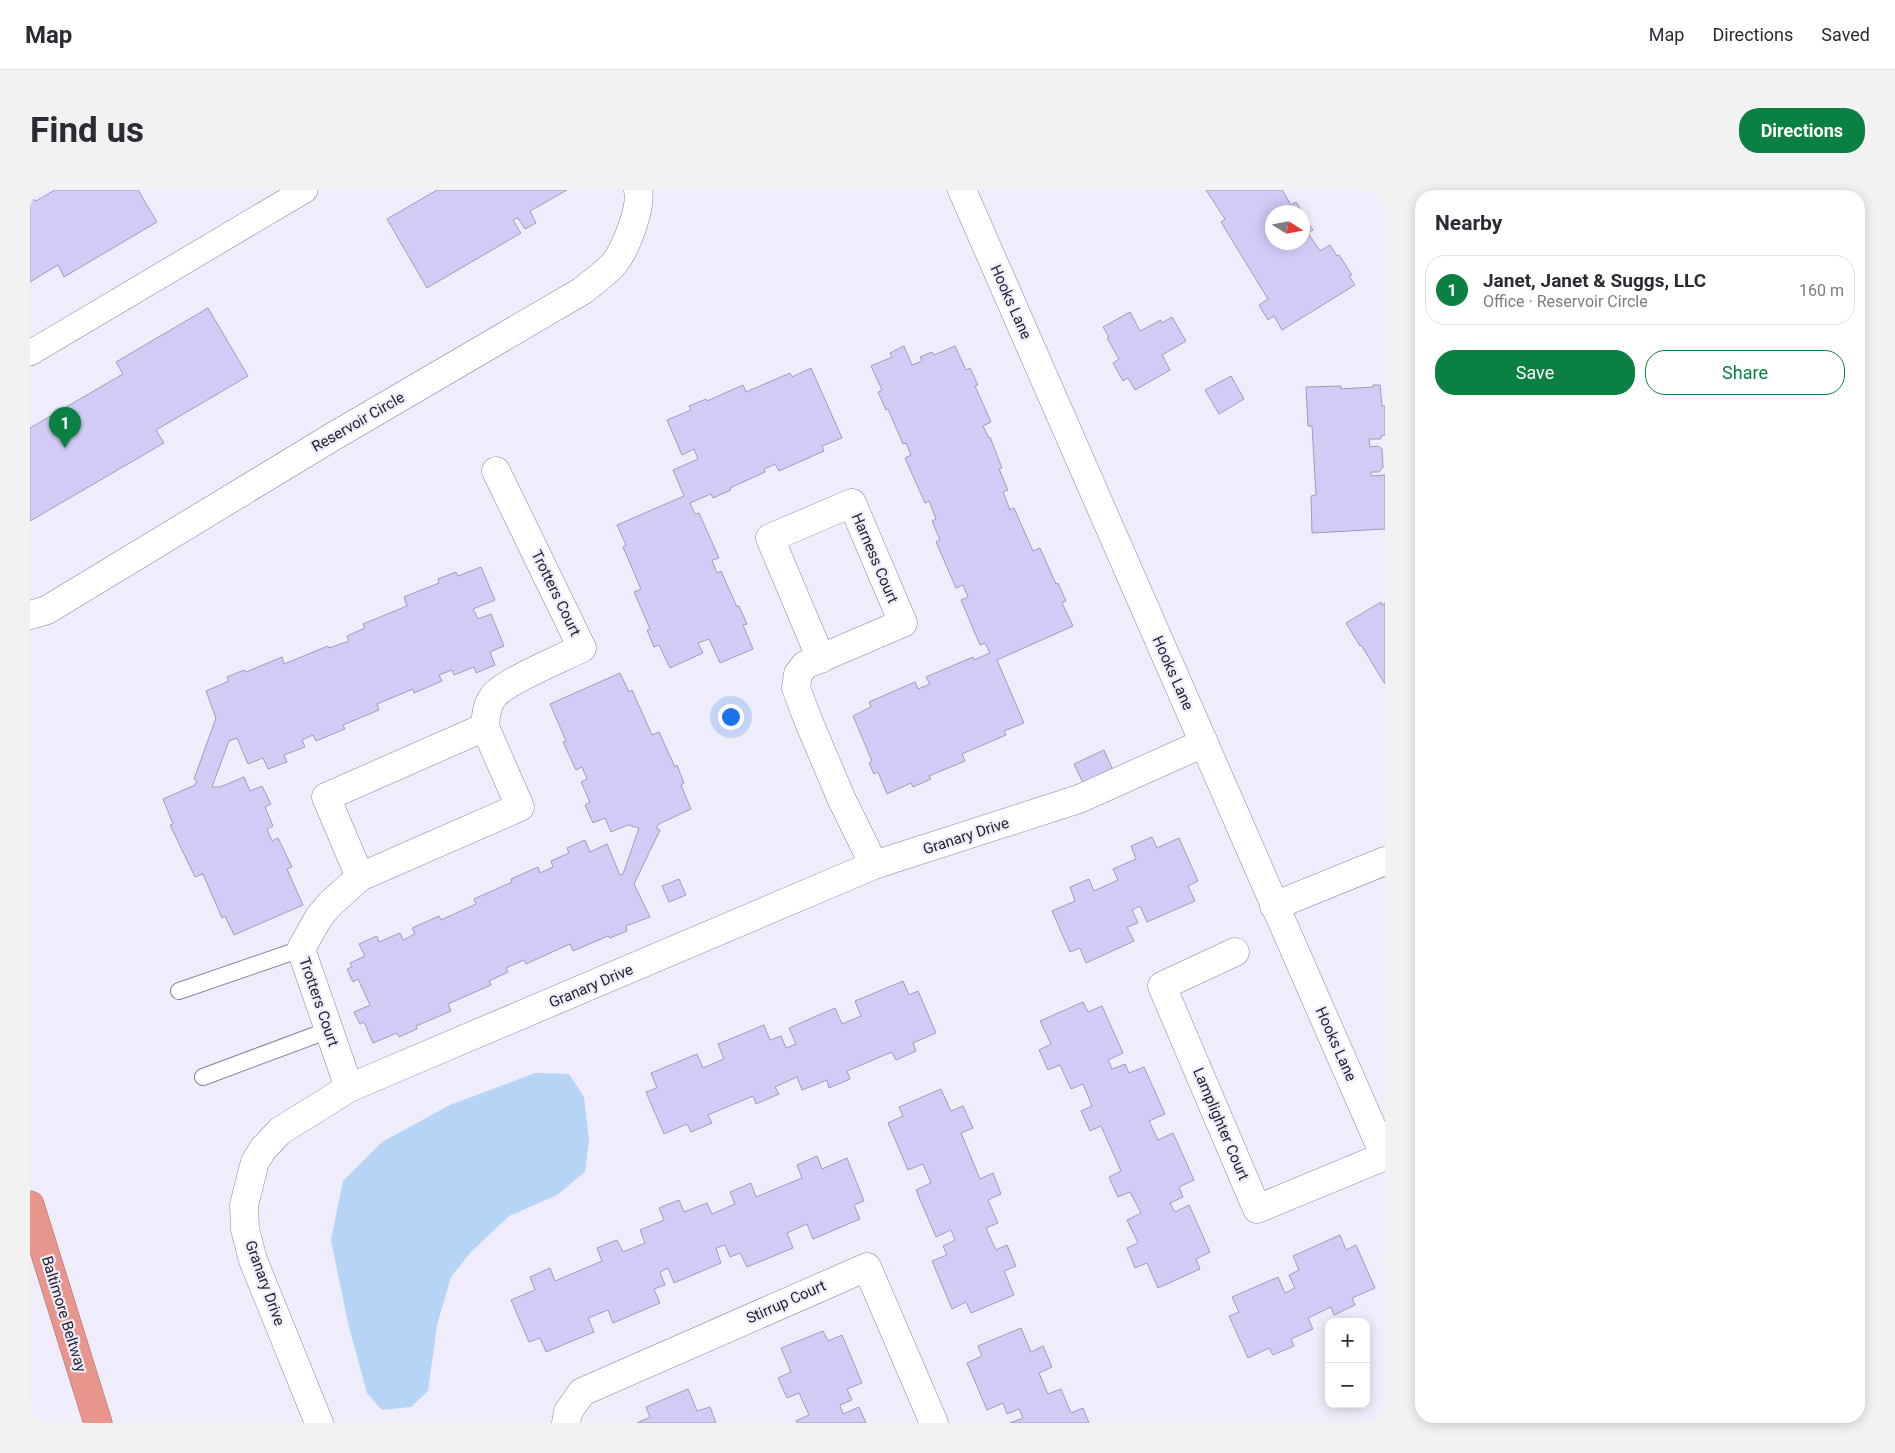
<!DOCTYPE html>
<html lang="en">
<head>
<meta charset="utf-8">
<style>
  :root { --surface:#fff; --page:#f2f2f3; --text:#2b2b33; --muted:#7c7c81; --line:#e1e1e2; --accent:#0b8043 }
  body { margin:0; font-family:Roboto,sans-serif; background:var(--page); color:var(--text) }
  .controls { position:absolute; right:15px; bottom:15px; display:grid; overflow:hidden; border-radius:10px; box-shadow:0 2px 12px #0003 }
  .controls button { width:45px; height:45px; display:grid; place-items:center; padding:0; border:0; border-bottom:1px solid var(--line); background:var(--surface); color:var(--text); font:25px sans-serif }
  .compass { position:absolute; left:1235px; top:15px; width:45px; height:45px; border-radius:50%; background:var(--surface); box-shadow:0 2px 12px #0003; rotate:101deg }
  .you { position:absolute; left:700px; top:526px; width:18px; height:18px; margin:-12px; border:4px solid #fff; border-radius:50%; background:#1a73e8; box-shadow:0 0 0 8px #1a73e833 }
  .badge { display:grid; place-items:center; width:32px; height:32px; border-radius:50%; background:var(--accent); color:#fff; font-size:16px; font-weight:700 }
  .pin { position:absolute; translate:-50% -41px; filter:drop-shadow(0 1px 2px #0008) }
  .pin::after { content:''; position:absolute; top:26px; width:18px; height:15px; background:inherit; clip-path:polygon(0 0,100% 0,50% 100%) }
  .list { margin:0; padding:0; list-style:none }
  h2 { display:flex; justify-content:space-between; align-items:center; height:65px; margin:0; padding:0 20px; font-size:21px }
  h2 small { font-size:16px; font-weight:400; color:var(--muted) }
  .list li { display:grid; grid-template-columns:32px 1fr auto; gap:15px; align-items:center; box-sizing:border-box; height:70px; margin:0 10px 10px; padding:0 10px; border:1px solid var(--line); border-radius:20px }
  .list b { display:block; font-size:19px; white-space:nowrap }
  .list p { margin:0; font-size:16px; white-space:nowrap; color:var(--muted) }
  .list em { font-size:16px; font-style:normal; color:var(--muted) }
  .actions { display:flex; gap:10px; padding:15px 20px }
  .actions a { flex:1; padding:11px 0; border:1px solid var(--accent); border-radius:20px; text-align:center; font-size:18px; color:var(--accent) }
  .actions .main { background:var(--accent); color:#fff }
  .map { position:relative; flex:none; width:1355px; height:1233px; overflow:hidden; border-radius:20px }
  header { display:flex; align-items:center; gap:30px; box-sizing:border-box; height:70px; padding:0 25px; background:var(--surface); border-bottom:1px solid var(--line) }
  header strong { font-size:24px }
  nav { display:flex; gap:28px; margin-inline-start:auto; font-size:18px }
  .intro { display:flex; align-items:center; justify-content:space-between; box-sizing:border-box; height:120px; padding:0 30px }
  h1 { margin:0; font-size:35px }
  .button { padding:12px 22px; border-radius:20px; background:var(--accent); color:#fff; font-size:18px; font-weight:700 }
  main { display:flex; gap:30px; padding:0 30px }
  aside { flex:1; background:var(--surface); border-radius:20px; box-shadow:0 2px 12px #0003 }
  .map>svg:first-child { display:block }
  .water { fill:#b6d4f6 }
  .building { fill:#d1ccf6; stroke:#9f9bba }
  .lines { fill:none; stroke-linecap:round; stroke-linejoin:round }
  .service-casing { stroke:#8884a2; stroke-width:18 }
  .pedestrian-casing { stroke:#8884a2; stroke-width:26 }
  .minor-casing { stroke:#8884a2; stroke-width:29 }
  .tertiary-casing { stroke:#8884a2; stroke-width:29 }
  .motorway-casing { stroke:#a46d6b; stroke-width:29 }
  .service { stroke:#fff; stroke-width:16 }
  .pedestrian { stroke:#fff; stroke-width:25 }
  .minor { stroke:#fff; stroke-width:28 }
  .tertiary { stroke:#fff; stroke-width:28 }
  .motorway { stroke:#e8958b; stroke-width:28 }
  .labels { text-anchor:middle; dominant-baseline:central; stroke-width:4.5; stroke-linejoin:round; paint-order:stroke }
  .street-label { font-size:15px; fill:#25232f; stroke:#efedfb }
</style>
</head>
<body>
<header>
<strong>Map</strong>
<nav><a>Map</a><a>Directions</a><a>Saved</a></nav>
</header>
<div class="intro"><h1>Find us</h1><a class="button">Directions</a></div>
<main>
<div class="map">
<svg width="1355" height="1233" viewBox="0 0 1355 1233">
  <rect width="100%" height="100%" fill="#efedfb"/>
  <!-- water -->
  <polygon class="water" points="505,883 539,884 554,907 559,949 555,982 527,1005 479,1026 441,1062 421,1087 407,1135 398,1201 381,1217 352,1220 337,1203 318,1133 301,1050 313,991 352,952 420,915"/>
  <!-- building -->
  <g class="building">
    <polygon points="25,0 108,0 127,32 34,87 28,75 0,92 0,11 2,9 6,11"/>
    <polygon points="407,0 537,0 500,21 506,33 495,39 488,28 483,30 491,43 397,98 357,29"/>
    <polygon points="1176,0 1252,0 1261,15 1266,12 1272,22 1242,22 1242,52 1272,52 1272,23 1283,40 1278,43 1290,61 1300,55 1307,66 1309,65 1322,85 1319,86 1325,95 1252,140 1244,126 1238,130 1229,115 1238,109 1191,32 1195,29"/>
    <polygon points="178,118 218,186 126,240 134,253 0,331 0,238 93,184 86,172"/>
    <polygon points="1100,122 1110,141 1131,130 1132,133 1142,127 1156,151 1132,165 1140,180 1105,200 1098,188 1093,191 1083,173 1089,169 1077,148 1079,147 1073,137"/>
    <polygon points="874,156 882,175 892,171 890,167 902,162 904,165 925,156 936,180 940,178 948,195 945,196 961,232 953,236 959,248 960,247 972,278 969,279 978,300 973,302 980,320 984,318 1003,361 1010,358 1026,394 1028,393 1036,411 1032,413 1043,436 967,470 994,533 974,541 976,545 932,564 935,571 899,586 901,589 883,597 881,593 857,604 848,582 844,584 839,573 842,571 823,526 841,517 839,512 885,492 888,499 900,494 896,487 943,467 944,470 960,463 955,453 950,455 931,410 938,407 933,395 926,398 906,352 910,350 902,331 906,329 899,311 895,313 875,268 881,265 876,253 873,254 858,219 856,220 848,202 852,200 841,176 862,167 860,163"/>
    <polygon points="781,178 812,248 792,256 794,261 749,281 745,274 734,279 735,282 700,298 701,300 683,308 681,304 660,313 665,324 669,323 689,368 682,370 687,383 691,381 707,417 709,416 717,434 713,435 723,459 690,473 679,449 668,453 673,463 640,478 629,455 624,457 617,440 620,439 604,402 611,399 593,357 596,355 587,335 654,306 643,280 668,269 664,259 652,265 637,230 661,220 659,216 676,209 677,211 713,195 716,202 760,183 762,187"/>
    <polygon points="1201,186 1214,209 1189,224 1175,200"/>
    <polygon points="1343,195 1350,195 1352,216 1355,216 1355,245 1351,246 1351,249 1339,249 1340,257 1348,256 1352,259 1353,277 1349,282 1341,282 1341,286 1355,285 1355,339 1282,343 1281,306 1286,305 1282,236 1278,236 1276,197 1311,196 1311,199 1343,197"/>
    <polygon points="451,377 465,410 443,419 448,429 461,424 474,456 460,462 465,475 446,483 444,477 424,485 422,480 409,485 412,491 384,503 383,499 347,514 349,520 313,535 315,539 286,551 283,545 272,550 275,557 254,565 257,572 238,579 233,568 218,574 207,548 199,551 182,597 190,597 214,587 220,601 232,596 241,614 235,617 243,636 237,639 242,651 248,648 262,677 257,679 273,715 204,745 195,726 192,728 173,684 165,687 140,635 143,634 133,609 165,595 167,591 164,589 186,528 176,501 199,491 197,487 214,480 216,482 252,467 254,474 298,456 299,458 319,451 317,446 335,438 333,434 377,416 374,407 409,393 408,389 426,382 428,386"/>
    <polygon points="1351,412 1352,415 1355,413 1355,494 1331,455 1330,456 1316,433"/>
    <polygon points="590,483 599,502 602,500 622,545 629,542 645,577 647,575 654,593 651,595 661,619 629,634 626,638 630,640 604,694 620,727 596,736 597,741 580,748 578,746 543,761 540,754 496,774 494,770 476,778 478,782 459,791 461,795 418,814 421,821 386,836 387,839 369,847 367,843 343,853 334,832 330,834 324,822 340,815 328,789 323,792 317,779 322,777 320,773 335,766 329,754 347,746 349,752 370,743 373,750 385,744 382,738 409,726 411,730 446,714 444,709 482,692 481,689 508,677 510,683 523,677 521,671 539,663 537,658 555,650 560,662 577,654 590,685 593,684 609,638 598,635 581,642 575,628 563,633 555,615 560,612 551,592 557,589 552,577 546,580 533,552 536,551 520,514"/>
    <polygon points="1074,560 1087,589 1058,603 1044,574"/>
    <polygon points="1122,647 1127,658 1149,648 1168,691 1158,696 1165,711 1117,732 1110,716 1102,720 1108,733 1097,737 1104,751 1056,773 1050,758 1040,762 1022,721 1045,711 1040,697 1059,689 1064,701 1088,690 1083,679 1106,669 1101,656"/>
    <polygon points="649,689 656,705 639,712 632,696"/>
    <polygon points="873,791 879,805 888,801 906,843 883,853 886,861 866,870 862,862 817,881 820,889 799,898 797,890 772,900 767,887 745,897 749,904 726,914 723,906 678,925 682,933 661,942 657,934 634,944 616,902 627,898 621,883 667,864 673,878 694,869 688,854 734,835 740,850 751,846 756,858 766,854 759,838 805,818 812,834 831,826 825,811"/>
    <polygon points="1053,812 1058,822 1072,816 1093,863 1078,870 1082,879 1095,874 1099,883 1114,877 1135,924 1119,931 1128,950 1143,943 1164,990 1149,997 1153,1007 1140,1013 1145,1022 1159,1015 1180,1062 1166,1069 1170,1079 1128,1098 1117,1073 1105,1078 1097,1058 1108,1053 1097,1030 1111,1023 1100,1002 1088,1007 1079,987 1091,981 1071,936 1060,941 1051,921 1062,916 1053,894 1041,899 1030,875 1018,880 1009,860 1021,854 1010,831"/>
    <polygon points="911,899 921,921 933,916 943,938 931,943 950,989 963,983 971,1004 958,1010 968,1033 956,1038 966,1060 977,1055 986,1076 974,1081 984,1105 941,1123 936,1112 922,1119 902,1071 917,1065 913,1056 925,1050 921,1040 906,1047 886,1000 901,993 893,974 878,980 858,933 873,926 869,917"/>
    <polygon points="787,966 792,979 817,968 834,1011 824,1015 830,1029 783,1049 777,1034 757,1043 763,1058 717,1077 710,1063 700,1067 695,1055 686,1058 691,1073 644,1093 638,1078 630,1082 635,1095 624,1099 630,1113 583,1133 578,1120 558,1128 564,1142 516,1162 510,1148 499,1152 481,1110 505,1100 500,1087 520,1078 525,1091 572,1071 567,1058 587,1050 593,1062 615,1053 610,1040 634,1030 629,1018 649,1010 654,1022 677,1013 682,1024 705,1014 700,1002 721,993 726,1007 772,988 767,975"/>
    <polygon points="1310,1045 1316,1060 1326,1055 1345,1098 1322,1108 1325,1115 1304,1125 1301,1117 1278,1128 1283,1139 1261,1149 1264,1156 1243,1165 1239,1158 1218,1168 1199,1126 1209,1122 1202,1107 1248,1087 1255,1103 1265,1098 1259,1085 1269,1080 1263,1066"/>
    <polygon points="991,1138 1001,1162 1013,1156 1022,1177 1009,1183 1018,1204 1031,1199 1041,1223 1053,1218 1059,1233 980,1233 993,1228 989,1219 977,1224 973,1213 957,1220 937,1173 952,1166 948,1156"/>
    <polygon points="793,1141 798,1151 812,1145 832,1193 817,1199 822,1210 810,1215 813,1224 829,1217 836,1233 767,1233 766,1231 779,1225 769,1203 757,1208 748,1188 761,1182 751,1158"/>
    <polygon points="658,1199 667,1221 680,1217 686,1233 607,1233 620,1227 616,1217"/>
  </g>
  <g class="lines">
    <!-- service casing -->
    <g class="service-casing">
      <g id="service">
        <polyline points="149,801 271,759"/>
        <polyline points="173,887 299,840"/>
      </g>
    </g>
    <!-- pedestrian casing -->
    <g class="pedestrian-casing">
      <polyline id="pedestrian" points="0,163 275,0"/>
    </g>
    <!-- minor casing -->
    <g class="minor-casing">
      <g id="minor">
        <path d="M0 425 17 420 304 246 552 101C562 93 573 85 582 76 595 62 612 18 608 0"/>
        <polyline points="791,469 740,348 822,313 873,433 775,475 768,484 766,498 778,530 812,610 844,675"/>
        <path d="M455 537C456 526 456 517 463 507 473 492 533 468 552 458L466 281"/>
        <polyline points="1244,716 1355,671"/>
        <polyline points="1205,762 1132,796 1227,1019 1355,966"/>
        <polyline points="319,898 271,759 289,727 300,714 330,687 296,607 455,537 490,617 330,687"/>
        <polyline points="289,1233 223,1070 215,1039 214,1015 225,972 233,959 250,941 319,898 844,675 1049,609 1174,553"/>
        <polyline points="536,1233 538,1222 552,1202 837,1077 904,1233"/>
      </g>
    </g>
    <!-- tertiary casing -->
    <g class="tertiary-casing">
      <polyline id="tertiary" points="932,0 1355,967"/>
    </g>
    <!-- motorway casing -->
    <g class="motorway-casing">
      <polyline id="motorway" points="0,1015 68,1233"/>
    </g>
    <!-- service -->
    <use href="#service" class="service"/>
    <!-- pedestrian -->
    <use href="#pedestrian" class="pedestrian"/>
    <!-- minor -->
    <use href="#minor" class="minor"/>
    <!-- tertiary -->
    <use href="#tertiary" class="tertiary"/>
    <!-- motorway -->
    <use href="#motorway" class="motorway"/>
  </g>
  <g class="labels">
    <!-- street labels -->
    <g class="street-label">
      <text transform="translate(981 112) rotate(66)">Hooks Lane</text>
      <text transform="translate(328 232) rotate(-30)">Reservoir Circle</text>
      <text transform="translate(845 368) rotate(67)">Harness Court</text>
      <text transform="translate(526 403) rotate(64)">Trotters Court</text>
      <text transform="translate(1143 483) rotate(66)">Hooks Lane</text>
      <text transform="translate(936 646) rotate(-18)">Granary Drive</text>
      <text transform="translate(561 796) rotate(-23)">Granary Drive</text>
      <text transform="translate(289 812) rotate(71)">Trotters Court</text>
      <text transform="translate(1306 854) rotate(66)">Hooks Lane</text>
      <text transform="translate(1191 934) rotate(67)">Lamplighter Court</text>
      <text transform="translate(235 1093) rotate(70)">Granary Drive</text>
      <text transform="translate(756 1112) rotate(-24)">Stirrup Court</text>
      <text transform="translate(34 1124) rotate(73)">Baltimore Beltway</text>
    </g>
  </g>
</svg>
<div class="controls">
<button>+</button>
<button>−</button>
</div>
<svg class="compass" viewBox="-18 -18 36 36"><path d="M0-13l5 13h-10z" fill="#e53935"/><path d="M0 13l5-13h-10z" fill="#7c7c81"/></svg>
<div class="you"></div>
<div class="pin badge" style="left:35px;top:258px">1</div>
</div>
<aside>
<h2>Nearby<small></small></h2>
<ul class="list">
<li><span class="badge">1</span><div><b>Janet, Janet &amp; Suggs, LLC</b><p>Office · Reservoir Circle</p></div><em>160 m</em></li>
</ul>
<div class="actions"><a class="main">Save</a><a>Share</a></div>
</aside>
</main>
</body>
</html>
